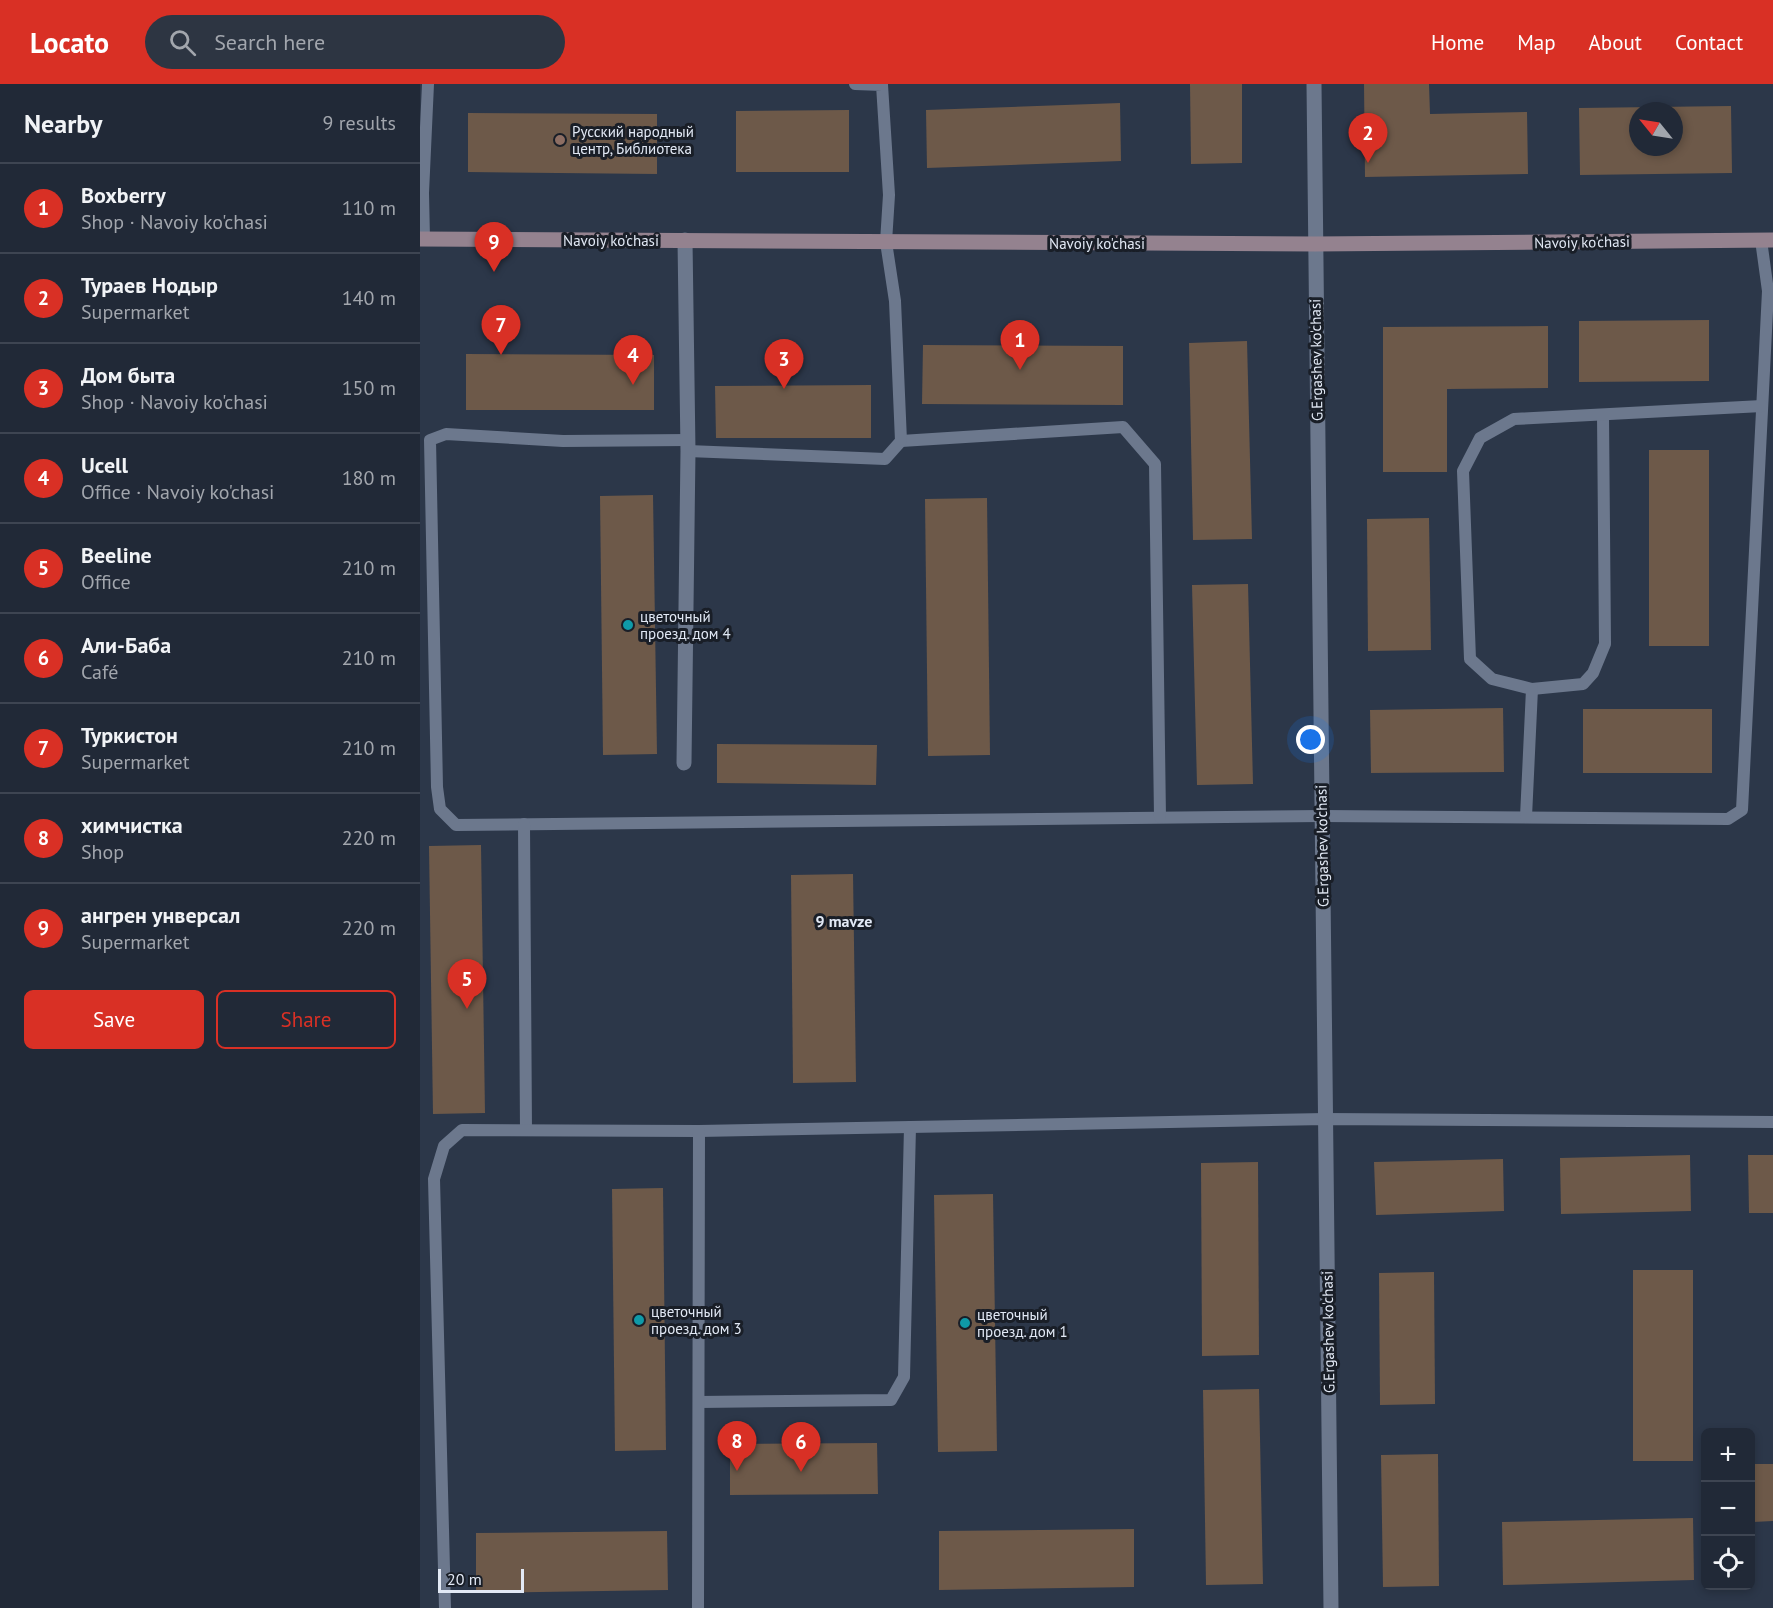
<!DOCTYPE html>
<html lang="en">
<head>
<meta charset="utf-8">
<style>
  :root { --surface:#212937; --page:#2d3542; --text:#f1f3f6; --muted:#a2a6ad; --line:#3e4552; --accent:#d93025 }
  body { margin:0; font-family:"PT Sans",sans-serif; background:var(--page); color:var(--text) }
  .controls { position:absolute; right:18px; bottom:18px; display:grid; overflow:hidden; border-radius:9px; box-shadow:0 3px 9px #0003 }
  .controls button { width:54px; height:54px; display:grid; place-items:center; padding:0; border:0; border-bottom:2px solid var(--line); background:var(--surface); color:var(--text); font:30px sans-serif }
  .compass { position:absolute; left:1209px; top:18px; width:54px; height:54px; border-radius:50%; background:var(--surface); box-shadow:0 3px 9px #0003; rotate:300deg }
  .scale { position:absolute; left:18px; bottom:15px; width:86px; box-sizing:border-box; padding-left:6px; border:3px solid #e2e9f5; border-top:0; font-size:16px; line-height:21px; white-space:nowrap; color:#e2e9f5; -webkit-text-stroke:4px #191e27; paint-order:stroke }
  .you { position:absolute; left:891px; top:656px; width:21px; height:21px; margin:-15px; border:4px solid #fff; border-radius:50%; background:#1a73e8; box-shadow:0 0 0 9px #1a73e833 }
  .badge { display:grid; place-items:center; width:39px; height:39px; border-radius:50%; background:var(--accent); color:#fff; font-size:20px; font-weight:700 }
  .pin { position:absolute; translate:-50% -50px; filter:drop-shadow(0 2px 3px #0008) }
  .pin::after { content:''; position:absolute; top:32px; width:21px; height:18px; background:inherit; clip-path:polygon(0 0,100% 0,50% 100%) }
  .list { margin:0; padding:0; list-style:none }
  h2 { display:flex; justify-content:space-between; align-items:center; height:78px; margin:0; padding:0 24px; font-size:26px }
  h2 small { font-size:20px; font-weight:400; color:var(--muted) }
  .list li { display:grid; grid-template-columns:39px 1fr auto; gap:18px; align-items:center; box-sizing:border-box; height:90px; padding:0 24px; border-top:2px solid var(--line) }
  .list b { display:block; font-size:22px; white-space:nowrap }
  .list p { margin:0; font-size:20px; white-space:nowrap; color:var(--muted) }
  .list em { font-size:20px; font-style:normal; color:var(--muted) }
  .actions { display:flex; gap:12px; padding:18px 24px }
  .actions a { flex:1; padding:14px 0; border:2px solid var(--accent); border-radius:9px; text-align:center; font-size:21px; color:var(--accent) }
  .actions .main { background:var(--accent); color:#fff }
  .icon { flex:none; width:33px; height:33px; fill:none; stroke:currentColor; stroke-width:2; stroke-linecap:round; stroke-linejoin:round }
  .map { position:relative; flex:none; width:1353px; height:1524px; overflow:hidden }
  header { display:flex; align-items:center; gap:36px; box-sizing:border-box; height:84px; padding:0 30px; background:var(--accent); color:#fff }
  header strong { font-size:28px }
  nav { display:flex; gap:33px; margin-inline-start:auto; font-size:21px }
  .search { width:420px; height:54px; background:var(--page); display:flex; align-items:center; gap:15px; box-sizing:border-box; padding:0 21px; border-radius:33px; color:var(--muted); font-size:22px }
  main { display:flex }
  aside { flex:1; background:var(--surface) }
  .map>svg:first-child { display:block }
  .building { fill:#6d5949; fill-rule:evenodd }
  .lines { fill:none; stroke-linecap:round; stroke-linejoin:round }
  .lane { stroke:#6c788d; stroke-width:12 }
  .street { stroke:#6c788d; stroke-width:15 }
  .secondary { stroke:#94828f; stroke-width:15 }
  .education-dot { fill:#8d6e63; stroke:#191e27; stroke-width:2 }
  .culture-dot { fill:#0f9aa8; stroke:#191e27; stroke-width:2 }
  .labels { text-anchor:middle; dominant-baseline:central; stroke-width:6; stroke-linejoin:round; paint-order:stroke }
  .poi-label { font-size:15px; fill:#e2e9f5; stroke:#191e27; text-anchor:start }
  .street-label { font-size:15px; fill:#e2e9f5; stroke:#191e27 }
  .neighbourhood-label { font-size:16px; font-weight:bold; fill:#e2e9f5; stroke:#191e27 }
</style>
</head>
<body>
<header>
<strong>Locato</strong>
<div class="search"><svg class="icon" aria-label="search" viewBox="0 0 24 24"><circle cx="10" cy="10" r="6"/><path d="M15 15l6 6"/></svg>Search here</div>
<nav><a>Home</a><a>Map</a><a>About</a><a>Contact</a></nav>
</header>
<main>
<aside>
<h2>Nearby<small>9 results</small></h2>
<ul class="list">
<li><span class="badge">1</span><div><b>Boxberry</b><p>Shop · Navoiy ko'chasi</p></div><em>110 m</em></li>
<li><span class="badge">2</span><div><b>Тураев Нодыр</b><p>Supermarket</p></div><em>140 m</em></li>
<li><span class="badge">3</span><div><b>Дом быта</b><p>Shop · Navoiy ko'chasi</p></div><em>150 m</em></li>
<li><span class="badge">4</span><div><b>Ucell</b><p>Office · Navoiy ko'chasi</p></div><em>180 m</em></li>
<li><span class="badge">5</span><div><b>Beeline</b><p>Office</p></div><em>210 m</em></li>
<li><span class="badge">6</span><div><b>Али-Баба</b><p>Café</p></div><em>210 m</em></li>
<li><span class="badge">7</span><div><b>Туркистон</b><p>Supermarket</p></div><em>210 m</em></li>
<li><span class="badge">8</span><div><b>химчистка</b><p>Shop</p></div><em>220 m</em></li>
<li><span class="badge">9</span><div><b>ангрен унверсал</b><p>Supermarket</p></div><em>220 m</em></li>
</ul>
<div class="actions"><a class="main">Save</a><a>Share</a></div>
</aside>
<div class="map">
<svg width="1353" height="1524" viewBox="0 0 1353 1524">
  <rect width="100%" height="100%" fill="#2c3749"/>
  <!-- building -->
  <g class="building">
    <polygon points="770,0 822,0 822,79 771,80"/>
    <polygon points="944,0 1009,0 1010,30 1107,28 1108,90 945,93"/>
    <polygon points="700,19 701,77 507,84 506,26"/>
    <path d="M1311 22 1312 89 1160 91 1159 24ZM1218 27H1254V63H1218Z"/>
    <polygon points="429,26 429,88 316,88 316,27"/>
    <polygon points="48,29 237,30 237,90 48,88"/>
    <polygon points="1289,236 1289,297 1159,298 1159,237"/>
    <polygon points="1128,242 1128,304 1027,305 1027,388 963,388 963,243"/>
    <polygon points="827,257 832,455 773,456 769,259"/>
    <polygon points="503,261 703,262 703,321 502,320"/>
    <polygon points="46,270 234,271 234,326 46,326"/>
    <polygon points="451,301 451,354 296,354 295,302"/>
    <rect x="1229" y="366" width="60" height="196"/>
    <polygon points="233,411 237,670 183,671 180,412"/>
    <polygon points="567,414 570,671 508,672 505,415"/>
    <polygon points="1009,434 1011,566 948,567 947,435"/>
    <polygon points="828,500 833,700 777,701 772,501"/>
    <polygon points="1083,624 1084,688 951,689 950,626"/>
    <rect x="1163" y="625" width="129" height="64"/>
    <polygon points="297,660 457,661 456,701 297,699"/>
    <polygon points="61,761 65,1029 13,1030 9,762"/>
    <polygon points="433,790 436,998 373,999 371,791"/>
    <polygon points="1270,1071 1271,1127 1141,1130 1140,1074"/>
    <polygon points="1328,1071 1353,1071 1353,1129 1329,1129"/>
    <polygon points="1083,1075 1084,1127 956,1131 954,1078"/>
    <polygon points="838,1078 839,1271 782,1272 781,1079"/>
    <polygon points="243,1104 246,1366 195,1367 192,1105"/>
    <polygon points="573,1110 577,1367 518,1368 514,1111"/>
    <rect x="1213" y="1186" width="60" height="191"/>
    <polygon points="1014,1188 1015,1320 960,1321 959,1189"/>
    <polygon points="839,1305 843,1500 786,1501 783,1306"/>
    <polygon points="457,1359 458,1410 310,1411 310,1360"/>
    <polygon points="1018,1370 1019,1502 963,1503 961,1371"/>
    <polygon points="1332,1380 1353,1380 1353,1437 1333,1438"/>
    <polygon points="1273,1434 1274,1496 1083,1501 1082,1438"/>
    <polygon points="714,1445 714,1503 519,1506 519,1447"/>
    <polygon points="247,1447 248,1506 56,1509 56,1449"/>
  </g>
  <g class="lines">
    <!-- lane -->
    <g class="lane">
      <polyline points="4,155 3,109 8,0"/>
      <polyline points="268,356 143,357 26,350 10,356 17,703 20,725 36,741 902,732 1308,735 1322,726 1348,207 1341,156"/>
      <polyline points="481,357 703,343 735,380 740,733"/>
      <polyline points="268,367 465,375 481,357 475,217 466,158 469,111 462,1 435,0"/>
      <polyline points="1112,605 1163,600 1173,589 1185,560 1183,331"/>
      <polyline points="1106,733 1112,605 1072,595 1050,575 1043,387 1060,354 1094,335 1342,322"/>
      <polyline points="104,740 106,1046"/>
      <polyline points="279,1318 471,1316 484,1293 490,1043"/>
      <polyline points="25,1524 14,1095 24,1062 42,1046 279,1047 905,1035 1353,1038"/>
      <polyline points="278,1524 279,1047"/>
    </g>
    <!-- street -->
    <g class="street">
      <polyline points="894,0 911,1524"/>
      <polyline points="264,679 268,367 265,156"/>
    </g>
    <!-- secondary -->
    <polyline class="secondary" points="0,155 895,160 1353,156"/>
  </g>
  <!-- markers -->
  <circle class="education-dot" cx="140" cy="56" r="6"/>
  <g class="culture-dot">
    <circle cx="208" cy="541" r="6"/>
    <circle cx="219" cy="1236" r="6"/>
    <circle cx="545" cy="1239" r="6"/>
  </g>
  <g class="labels">
    <!-- poi labels -->
    <g class="poi-label">
      <text x="152" y="47">Русский народный<tspan x="152" dy="17">центр, Библиотека</tspan></text>
      <text x="220" y="532">цветочный<tspan x="220" dy="17">проезд. дом 4</tspan></text>
      <text x="231" y="1227">цветочный<tspan x="231" dy="17">проезд. дом 3</tspan></text>
      <text x="557" y="1230">цветочный<tspan x="557" dy="17">проезд. дом 1</tspan></text>
    </g>
    <!-- street labels -->
    <g class="street-label">
      <text x="191" y="156">Navoiy ko'chasi</text>
      <text transform="translate(1162 158) rotate(-1)">Navoiy ko'chasi</text>
      <text x="677" y="159">Navoiy ko'chasi</text>
      <text transform="translate(896 276) rotate(-91)">G.Ergashev ko'chasi</text>
      <text transform="translate(902 762) rotate(-91)">G.Ergashev ko'chasi</text>
      <text transform="translate(908 1248) rotate(-91)">G.Ergashev ko'chasi</text>
    </g>
    <!-- neighbourhood labels -->
    <g class="neighbourhood-label">
      <text x="424" y="837">9 mavze</text>
    </g>
  </g>
</svg>
<div class="controls">
<button>+</button>
<button>−</button>
<button><svg class="icon" aria-label="locate" viewBox="0 0 24 24"><circle cx="12" cy="12" r="6"/><path d="M12 2v4M12 18v4M2 12h4M18 12h4"/></svg></button>
</div>
<svg class="compass" viewBox="-18 -18 36 36"><path d="M0-13l5 13h-10z" fill="#e53935"/><path d="M0 13l5-13h-10z" fill="#a2a6ad"/></svg>
<div class="scale">20 m</div>
<div class="you"></div>
<div class="pin badge" style="left:600px;top:286px">1</div>
<div class="pin badge" style="left:948px;top:79px">2</div>
<div class="pin badge" style="left:364px;top:305px">3</div>
<div class="pin badge" style="left:213px;top:301px">4</div>
<div class="pin badge" style="left:47px;top:925px">5</div>
<div class="pin badge" style="left:381px;top:1388px">6</div>
<div class="pin badge" style="left:81px;top:271px">7</div>
<div class="pin badge" style="left:317px;top:1387px">8</div>
<div class="pin badge" style="left:74px;top:188px">9</div>
</div>
</main>
</body>
</html>
